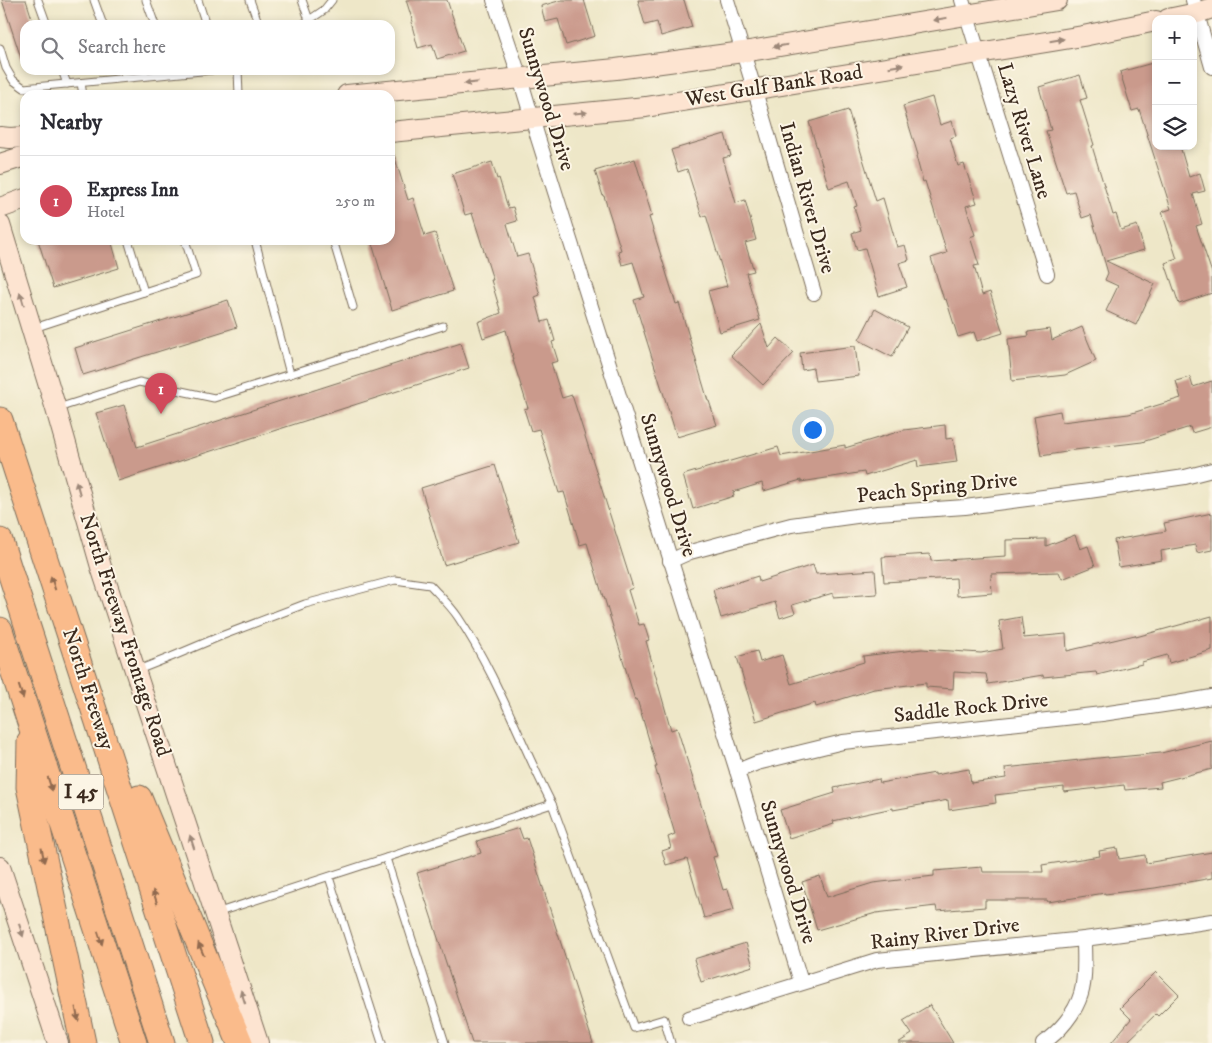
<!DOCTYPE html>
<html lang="en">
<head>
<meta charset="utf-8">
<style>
  :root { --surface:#fff; --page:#f2f2f3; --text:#2b2b33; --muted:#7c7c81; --line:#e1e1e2; --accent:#d1495b }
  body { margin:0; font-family:"IM FELL DW Pica",serif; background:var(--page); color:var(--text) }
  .controls { position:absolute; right:15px; top:15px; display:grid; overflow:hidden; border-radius:10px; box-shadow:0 2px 8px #0003 }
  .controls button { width:45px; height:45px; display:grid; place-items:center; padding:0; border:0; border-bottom:1px solid var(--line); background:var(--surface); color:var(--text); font:25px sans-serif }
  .you { position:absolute; left:812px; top:429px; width:18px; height:18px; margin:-12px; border:4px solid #fff; border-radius:50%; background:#1a73e8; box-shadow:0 0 0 8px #1a73e833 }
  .badge { display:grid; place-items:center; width:32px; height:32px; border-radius:50%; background:var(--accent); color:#fff; font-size:16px; font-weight:700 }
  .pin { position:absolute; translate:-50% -41px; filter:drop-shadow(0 1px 2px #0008) }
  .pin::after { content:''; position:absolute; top:26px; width:18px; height:15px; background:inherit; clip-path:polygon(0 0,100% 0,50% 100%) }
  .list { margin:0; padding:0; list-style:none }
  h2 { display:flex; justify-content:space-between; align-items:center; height:65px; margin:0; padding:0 20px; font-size:21px }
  h2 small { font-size:16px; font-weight:400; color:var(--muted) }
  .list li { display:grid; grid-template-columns:32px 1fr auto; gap:15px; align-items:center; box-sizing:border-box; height:90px; padding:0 20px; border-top:1px solid var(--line) }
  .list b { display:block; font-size:19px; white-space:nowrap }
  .list p { margin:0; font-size:16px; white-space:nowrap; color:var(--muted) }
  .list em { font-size:16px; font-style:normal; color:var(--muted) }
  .icon { flex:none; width:28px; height:28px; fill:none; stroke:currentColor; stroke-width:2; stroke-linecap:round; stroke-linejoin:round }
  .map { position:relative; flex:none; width:1212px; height:1043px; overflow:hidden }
  .search { position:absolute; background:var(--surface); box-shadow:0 2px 8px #0003; left:20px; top:20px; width:375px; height:55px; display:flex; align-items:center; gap:12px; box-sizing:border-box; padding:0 18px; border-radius:15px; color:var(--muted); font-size:19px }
  .panel { position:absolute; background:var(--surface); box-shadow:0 2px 8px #0003; left:20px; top:90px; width:375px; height:155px; border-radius:15px }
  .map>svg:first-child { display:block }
  .building { fill:#ca9a8c }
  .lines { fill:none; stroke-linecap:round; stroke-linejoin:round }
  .lane-casing { stroke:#7a6c5a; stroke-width:9 }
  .street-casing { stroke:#7a6c5a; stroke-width:16 }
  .secondary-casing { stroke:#7a6c5a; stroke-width:22 }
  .highway-casing { stroke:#7a6c5a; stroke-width:27 }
  .lane { stroke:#fff; stroke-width:7 }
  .street { stroke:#fff; stroke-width:14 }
  .secondary { stroke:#fde4d1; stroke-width:20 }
  .highway { stroke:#fabb8b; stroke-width:25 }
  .oneway { fill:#9c8778 }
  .oneway2 { fill:#916b4f }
  .labels { text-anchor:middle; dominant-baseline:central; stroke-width:4; stroke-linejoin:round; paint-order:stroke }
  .shield { fill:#fcf5e5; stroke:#75675a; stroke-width:1 }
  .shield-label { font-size:20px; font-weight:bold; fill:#3b2a1e }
  .street-label { font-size:21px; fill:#3b2a1e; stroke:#fcf5e5 }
</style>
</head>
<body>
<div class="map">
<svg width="1212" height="1043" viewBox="0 0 1212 1043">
  <rect width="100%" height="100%" fill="#fcf5e5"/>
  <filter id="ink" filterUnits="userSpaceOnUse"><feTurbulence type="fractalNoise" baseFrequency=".02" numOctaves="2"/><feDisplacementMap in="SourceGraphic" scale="10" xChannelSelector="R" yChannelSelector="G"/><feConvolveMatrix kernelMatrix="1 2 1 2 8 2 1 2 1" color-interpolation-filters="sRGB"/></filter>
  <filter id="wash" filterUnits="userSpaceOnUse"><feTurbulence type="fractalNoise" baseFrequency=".0096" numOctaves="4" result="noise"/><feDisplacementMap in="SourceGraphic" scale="20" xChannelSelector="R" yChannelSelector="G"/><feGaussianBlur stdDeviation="1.12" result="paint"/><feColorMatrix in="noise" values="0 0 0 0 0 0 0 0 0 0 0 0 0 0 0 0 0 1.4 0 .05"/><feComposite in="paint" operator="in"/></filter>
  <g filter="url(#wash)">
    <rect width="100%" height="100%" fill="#eee7c8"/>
    <g id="blocks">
      <!-- building -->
      <g class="building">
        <polygon points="2,0 26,0 34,25 25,25 25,60 22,61"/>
        <polygon points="406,0 447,0 464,51 437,59 432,44 418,48 411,22 413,22"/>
        <polygon points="562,0 584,0 595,36 566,45 558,19 545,22 541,6"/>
        <polygon points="638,0 684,0 692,27 661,36 657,22 645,25"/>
        <polygon points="1156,62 1156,146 1180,146 1189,177 1200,173 1205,191 1193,194 1202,224 1196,226 1212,273 1212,293 1179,304 1165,263 1177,259 1162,212 1171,209 1139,109 1132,111 1120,72"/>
        <polygon points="1080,75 1087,98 1080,100 1094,145 1092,146 1113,215 1116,214 1121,230 1137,225 1144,250 1106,261 1155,284 1136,325 1106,311 1118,286 1105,280 1108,273 1091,215 1082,218 1074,191 1066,193 1046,131 1051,130 1039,87"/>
        <polygon points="932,97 940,125 952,121 956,136 950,138 958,166 964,164 977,203 966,206 975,235 970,237 979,265 974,266 982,295 990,292 1003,333 977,341 974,332 958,337 946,299 944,300 931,258 947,253 925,181 923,182 916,156 918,155 903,106"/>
        <polygon points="848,110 876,201 883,198 897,247 905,245 909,260 899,263 907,287 879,296 865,248 857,250 852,233 861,230 854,207 857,206 849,181 829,188 809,122"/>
        <polygon points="725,134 731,156 723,158 736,203 745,200 756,240 745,243 754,271 746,273 760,320 720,332 708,291 727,286 706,215 702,217 687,169 678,172 671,150"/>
        <polygon points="393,152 408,200 413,198 425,236 435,233 453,291 392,310 371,240 390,240 390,153"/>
        <polygon points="635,159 652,216 649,217 676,304 679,303 708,401 709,401 717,425 677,437 634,300 644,297 633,262 622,265 618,251 621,250 604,196 603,196 595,171"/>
        <polygon points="492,162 497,179 499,178 508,208 513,207 517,221 507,224 517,257 528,254 540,295 535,297 542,322 549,320 555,341 552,342 558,361 551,363 562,398 572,395 633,588 628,590 639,625 644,624 649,640 646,641 671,730 677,728 717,856 713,857 723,890 728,889 734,910 704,918 687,859 666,865 662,851 671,848 668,837 675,834 655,767 657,767 637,699 635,700 604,597 603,597 587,543 580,545 564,492 559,493 539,429 531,431 524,409 528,408 513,360 514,360 506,330 483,338 478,322 501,313 491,280 493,280 472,213 465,215 452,174"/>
        <polygon points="38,240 111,240 119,268 53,288"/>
        <polygon points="228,300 237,327 83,375 75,348"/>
        <polygon points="875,309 908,327 892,357 859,340"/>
        <polygon points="761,324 769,348 778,338 794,353 763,385 731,355"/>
        <polygon points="1082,327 1096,361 1065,375 1012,381 1008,339 1029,336 1028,332 1050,329 1052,340"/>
        <polygon points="461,343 469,368 118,481 96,413 124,405 137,447"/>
        <polygon points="855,346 859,376 815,381 813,368 802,370 800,353"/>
        <polygon points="1190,377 1193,387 1212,381 1212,427 1192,433 1190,427 1142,442 1066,451 1066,452 1041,456 1034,416 1060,411 1062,422 1129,414 1181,398 1176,381"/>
        <polygon points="945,425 946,439 953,438 957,462 918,467 917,460 865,476 864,472 801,482 801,480 764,491 762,483 733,492 734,496 693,509 683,475 778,447 781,456 845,445 845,448 904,430"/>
        <polygon points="495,465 519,542 444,565 421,488"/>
        <polygon points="1212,513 1212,550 1197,553 1195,545 1161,551 1162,560 1119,567 1114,540 1166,531 1164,523"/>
        <polygon points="1075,535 1080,549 1088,546 1095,566 1062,579 1059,572 991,574 992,593 957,596 956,578 884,582 882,557 930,554 931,561 1006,556 1006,540 1046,539 1046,546"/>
        <polygon points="813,565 816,574 875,570 877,594 833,597 833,593 792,605 795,613 780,618 775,602 721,618 713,590 758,576 759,582"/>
        <polygon points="1212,616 1212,650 1169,663 1167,655 1142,662 1142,664 1097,675 1096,672 1043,677 1043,675 988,684 986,674 954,672 953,689 926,687 926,683 874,689 816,707 815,703 756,721 737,657 757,651 760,662 782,655 791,684 864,662 863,656 922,649 981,653 1003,649 999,621 1021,617 1024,638 1066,634 1067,651 1135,635 1136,637"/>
        <polygon points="1212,741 1212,769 1160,782 1161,787 1125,790 1124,785 1064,792 1064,787 995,795 996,803 949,810 948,800 893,810 893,808 833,821 834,824 789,838 780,810 835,793 834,788 879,779 880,783 935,773 935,775 969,769 971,783 1006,778 1005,768 1108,757 1108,758 1161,753"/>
        <polygon points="519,828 523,839 527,838 593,1043 472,1043 417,873 481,853 477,841"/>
        <polygon points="1117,848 1119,859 1145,855 1146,863 1212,852 1212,878 1155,888 1105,894 1105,893 1048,902 1047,900 985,900 985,907 937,911 936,906 876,913 817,930 802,882 820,876 827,897 873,883 934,876 934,871 982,867 983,872 1043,872 1042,865 1100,856 1099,851"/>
        <polygon points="746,943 753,966 701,982 694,959"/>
        <polygon points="1156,972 1179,995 1158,1016 1156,1014 1126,1043 1111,1043 1131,1019 1120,1008"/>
        <polygon points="930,1005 953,1043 898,1043 912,1034 903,1021"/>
      </g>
    </g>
  </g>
  <g filter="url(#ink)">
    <use href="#blocks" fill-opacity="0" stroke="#7a6c5a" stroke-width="1"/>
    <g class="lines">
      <!-- lane casing -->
      <g class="lane-casing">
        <g id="lane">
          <polyline points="38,0 47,25"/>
          <polyline points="94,0 103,25"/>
          <polyline points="146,0 155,25"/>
          <polyline points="198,0 206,25"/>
          <polyline points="250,0 259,25"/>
          <polyline points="302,0 309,20"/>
          <polyline points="302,25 324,10 332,0"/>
          <polyline points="0,48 6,68 13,80 24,88 212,70"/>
          <polyline points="62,70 67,84"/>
          <polyline points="238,70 239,95"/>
          <polyline points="81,83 83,95"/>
          <polyline points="128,240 144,292"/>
          <polyline points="255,240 290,374"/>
          <polyline points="333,240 353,307"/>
          <polyline points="34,328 196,275 185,240"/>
          <polyline points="58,408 139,382 214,398 443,326"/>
          <path d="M138 670 171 657 221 636 305 604 395 580 430 585C439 595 450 605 458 617 497 675 520 742 552 804"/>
          <polyline points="386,858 445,1043"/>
          <polyline points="329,877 382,1043"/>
          <polyline points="216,913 552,804 634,1028 664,1019 671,1043"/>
        </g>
      </g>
      <!-- street casing -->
      <g class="street-casing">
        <g id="street">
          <polyline points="494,0 520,78 538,138 737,771 801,982"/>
          <polyline points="727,0 761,111 814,293"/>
          <polyline points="962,0 1047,274"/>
          <polyline points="1193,0 1212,67"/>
          <polyline points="670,561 690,552 791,525 878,513 965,507 1089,491 1185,477 1212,470"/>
          <polyline points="737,771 757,763 843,742 1102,714 1177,703 1212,697"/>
          <polyline points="689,1018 877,960 1084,939 1152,930 1212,921"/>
          <path d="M1043 1043C1059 1032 1075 1014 1081 994 1086 977 1084 957 1084 939"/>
        </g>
      </g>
      <!-- secondary casing -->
      <g class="secondary-casing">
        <g id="secondary">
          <polyline points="1168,19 1197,13 1212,8"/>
          <polyline points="347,95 616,69 743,52 1057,0"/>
          <polyline points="390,132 646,107 1083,36 1156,21"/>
          <polyline points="0,137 10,138 25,137"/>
          <polyline points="0,164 25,156"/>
          <polyline points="0,208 25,199"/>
          <polyline points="0,225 56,409 101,567 258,1043"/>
          <polyline points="0,867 58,1043"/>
        </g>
      </g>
      <!-- highway casing -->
      <g class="highway-casing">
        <g id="highway">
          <polyline points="0,420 202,1043"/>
          <polyline points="0,541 162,1043"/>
          <polyline points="0,630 134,1043"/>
          <polyline points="30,741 29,787 83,1043"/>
          <polyline points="139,798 240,1043"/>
        </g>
      </g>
      <!-- lane -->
      <use href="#lane" class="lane"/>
      <!-- street -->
      <use href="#street" class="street"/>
      <!-- secondary -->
      <use href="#secondary" class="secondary"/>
      <!-- highway -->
      <use href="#highway" class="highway"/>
    </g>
    <!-- one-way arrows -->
    <defs><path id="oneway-solid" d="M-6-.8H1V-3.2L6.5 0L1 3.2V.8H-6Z" transform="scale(1.25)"/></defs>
    <g class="oneway">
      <use href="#oneway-solid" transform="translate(940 19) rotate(171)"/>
      <use href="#oneway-solid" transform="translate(1057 40) rotate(-9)"/>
      <use href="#oneway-solid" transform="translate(780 46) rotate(171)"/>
      <use href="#oneway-solid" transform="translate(896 66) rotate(-9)"/>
      <use href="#oneway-solid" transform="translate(471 83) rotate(174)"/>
      <use href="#oneway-solid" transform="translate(580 113) rotate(-6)"/>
      <use href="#oneway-solid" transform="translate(22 299) rotate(-107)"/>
      <use href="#oneway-solid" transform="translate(78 488) rotate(-106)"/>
      <use href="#oneway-solid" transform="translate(192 842) rotate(-108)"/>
      <use href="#oneway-solid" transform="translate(21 930) rotate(72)"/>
      <use href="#oneway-solid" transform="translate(243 997) rotate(-108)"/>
    </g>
    <g class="oneway2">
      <use href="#oneway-solid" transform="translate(53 583) rotate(-108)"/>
      <use href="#oneway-solid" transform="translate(21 692) rotate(72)"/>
      <use href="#oneway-solid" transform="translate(50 784) rotate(72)"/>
      <use href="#oneway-solid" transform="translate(43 855) rotate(78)"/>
      <use href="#oneway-solid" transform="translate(155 897) rotate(-108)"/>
      <use href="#oneway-solid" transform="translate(100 938) rotate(72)"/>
      <use href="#oneway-solid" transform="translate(201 949) rotate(-113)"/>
      <use href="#oneway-solid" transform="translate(77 1014) rotate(78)"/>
    </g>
  </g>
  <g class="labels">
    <!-- shield labels -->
    <rect class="shield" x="58.5" y="774.5" width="45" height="35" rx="4"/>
    <g class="shield-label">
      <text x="81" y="792">I 45</text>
    </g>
    <!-- street labels -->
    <g class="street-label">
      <text transform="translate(774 86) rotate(-9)">West Gulf Bank Road</text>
      <text transform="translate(546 99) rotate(73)">Sunnywood Drive</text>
      <text transform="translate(1024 131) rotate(73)">Lazy River Lane</text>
      <text transform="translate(807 198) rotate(74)">Indian River Drive</text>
      <text transform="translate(668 485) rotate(73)">Sunnywood Drive</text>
      <text transform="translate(937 488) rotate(-6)">Peach Spring Drive</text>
      <text transform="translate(125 635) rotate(72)">North Freeway Frontage Road</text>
      <text transform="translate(88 689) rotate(72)">North Freeway</text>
      <text transform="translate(971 708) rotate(-6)">Saddle Rock Drive</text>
      <text transform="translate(788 872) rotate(73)">Sunnywood Drive</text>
      <text transform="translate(945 934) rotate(-7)">Rainy River Drive</text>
    </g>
  </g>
</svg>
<div class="controls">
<button>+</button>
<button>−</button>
<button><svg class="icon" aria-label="layers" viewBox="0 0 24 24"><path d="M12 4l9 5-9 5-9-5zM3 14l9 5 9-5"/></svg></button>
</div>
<div class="you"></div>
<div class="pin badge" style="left:161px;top:414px">1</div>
<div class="search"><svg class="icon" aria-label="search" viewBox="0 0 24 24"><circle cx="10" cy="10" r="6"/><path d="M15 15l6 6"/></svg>Search here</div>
<section class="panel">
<h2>Nearby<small></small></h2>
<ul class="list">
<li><span class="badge">1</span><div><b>Express Inn</b><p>Hotel</p></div><em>250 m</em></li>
</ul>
</section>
</div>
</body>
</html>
